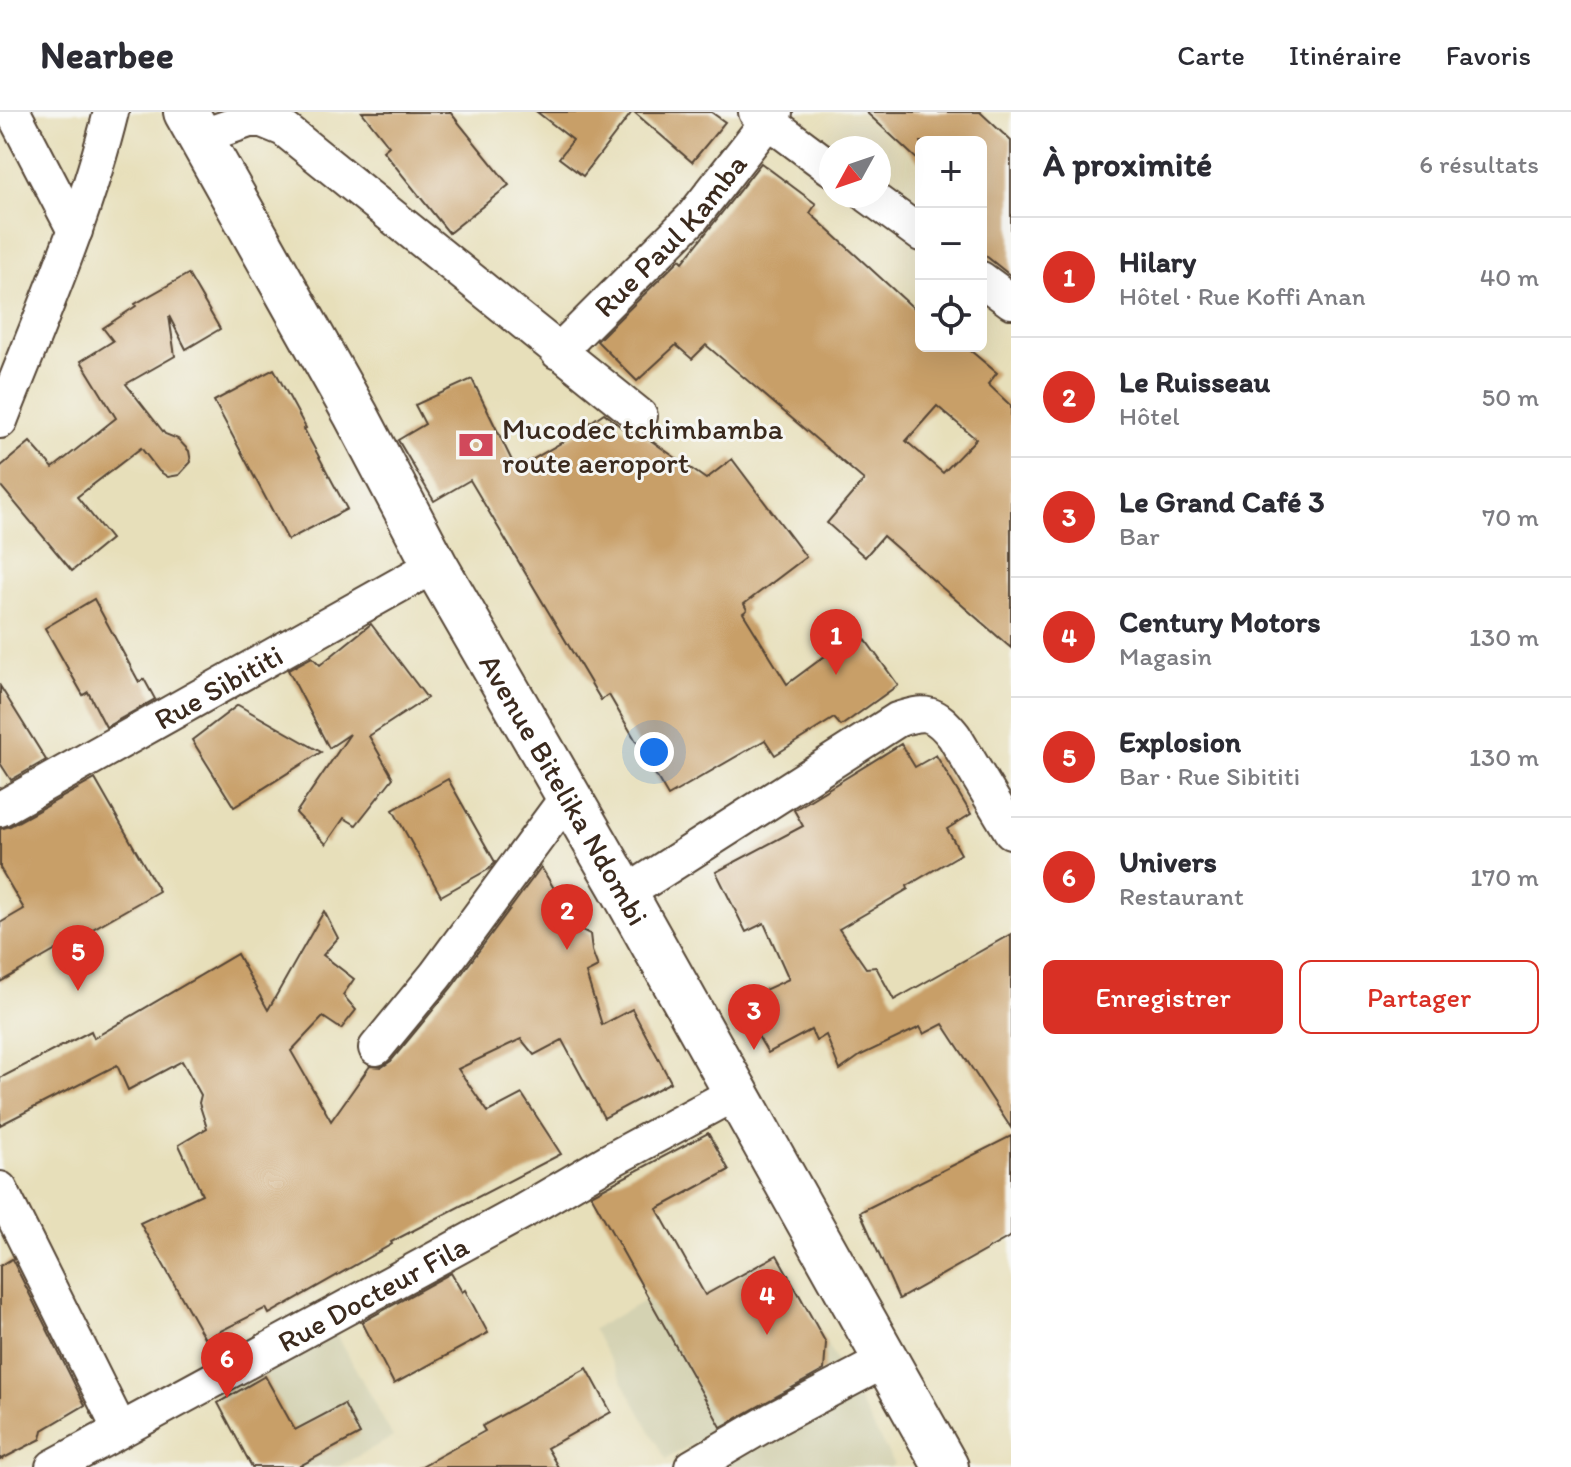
<!DOCTYPE html>
<html lang="fr">
<head>
<meta charset="utf-8">
<style>
  :root { --surface:#fff; --page:#f7f7f7; --text:#2b2b33; --muted:#7c7c81; --line:#e1e1e2; --accent:#d93025 }
  body { margin:0; font-family:Itim,sans-serif; background:var(--page); color:var(--text) }
  .controls { position:absolute; right:24px; top:24px; display:grid; overflow:hidden; border-radius:12px; box-shadow:0 8px 32px #0002 }
  .controls button { width:72px; height:72px; display:grid; place-items:center; padding:0; border:0; border-bottom:2px solid var(--line); background:var(--surface); color:var(--text); font:40px sans-serif }
  .compass { position:absolute; left:819px; top:24px; width:72px; height:72px; border-radius:50%; background:var(--surface); box-shadow:0 8px 32px #0002; rotate:230deg }
  .you { position:absolute; left:654px; top:640px; width:28px; height:28px; margin:-20px; border:6px solid #fff; border-radius:50%; background:#1a73e8; box-shadow:0 0 0 12px #1a73e833 }
  .badge { display:grid; place-items:center; width:52px; height:52px; border-radius:50%; background:var(--accent); color:#fff; font-size:26px; font-weight:700 }
  .pin { position:absolute; translate:-50% -66px; filter:drop-shadow(0 2px 4px #0008) }
  .pin::after { content:''; position:absolute; top:42px; width:28px; height:24px; background:inherit; clip-path:polygon(0 0,100% 0,50% 100%) }
  .list { margin:0; padding:0; list-style:none }
  h2 { display:flex; justify-content:space-between; align-items:center; height:104px; margin:0; padding:0 32px; font-size:34px }
  h2 small { font-size:26px; font-weight:400; color:var(--muted) }
  .list li { display:grid; grid-template-columns:52px 1fr auto; gap:24px; align-items:center; box-sizing:border-box; height:120px; padding:0 32px; border-top:2px solid var(--line) }
  .list b { display:block; font-size:30px; white-space:nowrap }
  .list p { margin:0; font-size:26px; white-space:nowrap; color:var(--muted) }
  .list em { font-size:26px; font-style:normal; color:var(--muted) }
  .actions { display:flex; gap:16px; padding:24px 32px }
  .actions a { flex:1; padding:18px 0; border:2px solid var(--accent); border-radius:12px; text-align:center; font-size:28px; color:var(--accent) }
  .actions .main { background:var(--accent); color:#fff }
  .icon { flex:none; width:44px; height:44px; fill:none; stroke:currentColor; stroke-width:2; stroke-linecap:round; stroke-linejoin:round }
  .map { position:relative; flex:none; width:1011px; height:1355px; overflow:hidden }
  header { display:flex; align-items:center; gap:48px; box-sizing:border-box; height:112px; padding:0 40px; background:var(--surface); border-bottom:2px solid var(--line) }
  header strong { font-size:38px }
  nav { display:flex; gap:44px; margin-inline-start:auto; font-size:28px }
  main { display:flex }
  aside { flex:1; background:var(--surface) }
  .map>svg:first-child { display:block }
  .built { fill:#d4d2b2 }
  .building { fill:#c89f67; fill-rule:evenodd }
  .lines { fill:none; stroke-linecap:round; stroke-linejoin:round }
  .street-casing { stroke:#554535; stroke-width:38 }
  .secondary-casing { stroke:#554535; stroke-width:48 }
  .street { stroke:#fff; stroke-width:34 }
  .secondary { stroke:#fff; stroke-width:44 }
  .labels { text-anchor:middle; dominant-baseline:central; stroke-width:6; stroke-linejoin:round; paint-order:stroke }
  .street-label { font-size:30px; fill:#3b2a1e; stroke:#f6f6f2 }
  .poi-label { font-size:30px; fill:#3b2a1e; stroke:#f6f6f2; text-anchor:start }
</style>
</head>
<body>
<header>
<strong>Nearbee</strong>
<nav><a>Carte</a><a>Itinéraire</a><a>Favoris</a></nav>
</header>
<main>
<div class="map">
<svg width="1011" height="1355" viewBox="0 0 1011 1355">
  <rect width="100%" height="100%" fill="#f6f6f2"/>
  <filter id="ink" filterUnits="userSpaceOnUse"><feTurbulence type="fractalNoise" baseFrequency=".0125" numOctaves="2"/><feDisplacementMap in="SourceGraphic" scale="16" xChannelSelector="R" yChannelSelector="G"/><feConvolveMatrix kernelMatrix="1 2 1 2 8 2 1 2 1" color-interpolation-filters="sRGB"/></filter>
  <filter id="wash" filterUnits="userSpaceOnUse"><feTurbulence type="fractalNoise" baseFrequency=".006" numOctaves="4" result="noise"/><feDisplacementMap in="SourceGraphic" scale="32" xChannelSelector="R" yChannelSelector="G"/><feGaussianBlur stdDeviation="1.8" result="paint"/><feColorMatrix in="noise" values="0 0 0 0 0 0 0 0 0 0 0 0 0 0 0 0 0 1.4 0 .05"/><feComposite in="paint" operator="in"/></filter>
  <g filter="url(#wash)">
    <rect width="100%" height="100%" fill="#e7dfba"/>
    <!-- built -->
    <g class="built">
      <polygon points="777,1142 838,1252 666,1347 593,1217 648,1187 660,1207"/>
      <polygon points="336,1221 393,1325 338,1355 276,1355 233,1277"/>
      <polygon points="854,1280 894,1352 888,1355 716,1355"/>
    </g>
    <g id="blocks">
      <!-- building -->
      <g class="building">
        <polygon points="362,0 450,0 509,73 449,121 383,39 389,34"/>
        <polygon points="537,0 632,0 583,64 559,46 573,28"/>
        <polygon points="634,0 711,0 725,10 692,50"/>
        <polygon points="866,0 980,0 1011,29 1011,164 981,140 981,30 921,30 921,51"/>
        <path d="M761 51 816 92 810 101 921 203V234H965L997 261 988 272 1011 294V536L883 424 865 445 827 411 864 368 706 233 692 247 676 233 637 269 597 229 680 147 683 150ZM937 294 976 327 943 361 906 329Z"/>
        <polygon points="188,162 220,217 186,237 169,204 175,244 126,272 165,322 178,327 189,339 191,350 179,363 168,365 159,359 141,336 77,385 111,427 72,459 0,373 0,355 30,330 53,356 116,306 81,249 113,229 103,216 136,194 135,192"/>
        <polygon points="274,257 306,316 304,317 347,397 288,428 214,289"/>
        <polygon points="472,267 516,357 583,318 582,316 604,301 627,320 636,324 643,323 706,367 732,347 806,445 744,492 747,498 743,501 787,572 859,519 898,573 841,614 834,606 775,643 765,628 668,684 609,583 601,588 470,368 434,389 398,328 425,312 415,293"/>
        <polygon points="94,487 139,570 144,567 155,587 106,615 88,580 83,583 45,516"/>
        <polygon points="371,512 427,586 369,624 393,666 356,713 344,706 326,732 296,701 350,622 329,636 288,558 312,545 320,553"/>
        <polygon points="0,574 46,648 11,668 0,651"/>
        <polygon points="238,593 321,640 234,695 192,628"/>
        <polygon points="901,632 915,655 936,643 971,702 947,717 961,742 907,774 908,777 839,817 866,856 876,855 894,888 1011,822 1011,1016 943,912 924,922 920,915 861,943 840,958 826,923 816,929 811,918 768,941 738,890 789,867 764,811 746,820 716,760 803,714 794,698"/>
        <polygon points="95,667 159,779 0,870 0,811 24,797 0,756 0,717 10,714"/>
        <polygon points="448,667 495,750 489,757 441,784 393,698"/>
        <polygon points="541,755 578,816 590,822 592,839 598,855 586,861 602,913 632,897 671,970 604,1006 562,928 534,943 521,927 458,957 488,1000 522,982 561,1042 391,1130 392,1132 269,1202 266,1196 205,1227 140,1111 202,1082 179,1033 207,1016 199,991 201,983 182,949 128,978 117,953 0,1013 0,966 91,919 94,926 237,842 268,898 324,799 338,826 323,843 354,867 343,883 356,898 341,917 323,905 291,939 331,1009 370,954 382,955 391,949 452,875"/>
        <polygon points="708,1021 729,1058 657,1097 705,1183 777,1143 826,1231 824,1258 721,1315 591,1083"/>
        <polygon points="1011,1024 1011,1124 899,1187 860,1100"/>
        <polygon points="12,1147 85,1293 43,1318 41,1327 0,1348 0,1154"/>
        <polygon points="451,1161 462,1180 465,1178 488,1221 394,1272 362,1210"/>
        <polygon points="587,1256 611,1300 547,1336 558,1355 420,1355 485,1319 482,1314"/>
        <polygon points="265,1264 295,1318 344,1292 360,1322 298,1355 252,1355 218,1291"/>
      </g>
    </g>
  </g>
  <g filter="url(#ink)">
    <use href="#blocks" fill-opacity="0" stroke="#554535" stroke-width="2"/>
    <g class="lines">
      <!-- street casing -->
      <g class="street-casing">
        <g id="street">
          <polyline points="13,0 75,119"/>
          <polyline points="756,0 831,56"/>
          <polyline points="200,25 249,8 262,8 284,17 640,304"/>
          <polyline points="869,84 921,122"/>
          <polyline points="981,167 1011,189"/>
          <path id="s1" d="M558 240 692 106 775 0"/>
          <path d="M0 309C40 207 85 106 111 0"/>
          <path id="s2" d="M0 697 435 453"/>
          <path d="M625 782 897 608C925 598 935 600 954 624L1011 719"/>
          <polyline points="376,936 436,863 568,684"/>
          <polyline points="0,1077 120,1318"/>
          <path id="s3" d="M53 1355 522 1100 609 1049 737 980"/>
          <polyline points="692,1355 774,1307 886,1248"/>
        </g>
      </g>
      <!-- secondary casing -->
      <g class="secondary-casing">
        <g id="secondary">
          <path id="s4" d="M186 0 356 303 435 453 625 782 946 1355"/>
        </g>
      </g>
      <!-- street -->
      <use href="#street" class="street"/>
      <!-- secondary -->
      <use href="#secondary" class="secondary"/>
    </g>
  </g>
  <!-- icons -->
  <defs>
    <g id="bank-bare" transform="scale(2.76)"><path d="M-6-4H6V4H-6ZM0-2.3a2.3 2.3 0 1 0 0 4.6a2.3 2.3 0 1 0 0-4.6Z" fill="#d1495b" stroke="#f6f6f2" stroke-width="2.5" paint-order="stroke"/></g>
  </defs>
  <g fill-rule="evenodd">
    <use href="#bank-bare" x="476" y="333"/>
  </g>
  <g class="labels">
    <!-- street labels -->
    <g class="street-label">
      <text stroke="none"><textPath href="#s1" startOffset="162">Rue Paul Kamba</textPath></text>
      <text stroke="none"><textPath href="#s2" startOffset="250">Rue Sibititi</textPath></text>
      <text stroke="none"><textPath href="#s4" startOffset="776">Avenue Bitelika Ndombi</textPath></text>
      <text stroke="none"><textPath href="#s3" startOffset="364">Rue Docteur Fila</textPath></text>
    </g>
    <!-- poi labels -->
    <g class="poi-label">
      <text x="502" y="316">Mucodec tchimbamba<tspan x="502" dy="34">route aeroport</tspan></text>
    </g>
  </g>
</svg>
<div class="controls">
<button>+</button>
<button>−</button>
<button><svg class="icon" aria-label="locate" viewBox="0 0 24 24"><circle cx="12" cy="12" r="6"/><path d="M12 2v4M12 18v4M2 12h4M18 12h4"/></svg></button>
</div>
<svg class="compass" viewBox="-18 -18 36 36"><path d="M0-13l5 13h-10z" fill="#e53935"/><path d="M0 13l5-13h-10z" fill="#7c7c81"/></svg>
<div class="you"></div>
<div class="pin badge" style="left:836px;top:563px">1</div>
<div class="pin badge" style="left:567px;top:838px">2</div>
<div class="pin badge" style="left:754px;top:938px">3</div>
<div class="pin badge" style="left:767px;top:1223px">4</div>
<div class="pin badge" style="left:78px;top:879px">5</div>
<div class="pin badge" style="left:227px;top:1286px">6</div>
</div>
<aside>
<h2>À proximité<small>6 résultats</small></h2>
<ul class="list">
<li><span class="badge">1</span><div><b>Hilary</b><p>Hôtel · Rue Koffi Anan</p></div><em>40 m</em></li>
<li><span class="badge">2</span><div><b>Le Ruisseau</b><p>Hôtel</p></div><em>50 m</em></li>
<li><span class="badge">3</span><div><b>Le Grand Café 3</b><p>Bar</p></div><em>70 m</em></li>
<li><span class="badge">4</span><div><b>Century Motors</b><p>Magasin</p></div><em>130 m</em></li>
<li><span class="badge">5</span><div><b>Explosion</b><p>Bar · Rue Sibititi</p></div><em>130 m</em></li>
<li><span class="badge">6</span><div><b>Univers</b><p>Restaurant</p></div><em>170 m</em></li>
</ul>
<div class="actions"><a class="main">Enregistrer</a><a>Partager</a></div>
</aside>
</main>
</body>
</html>
